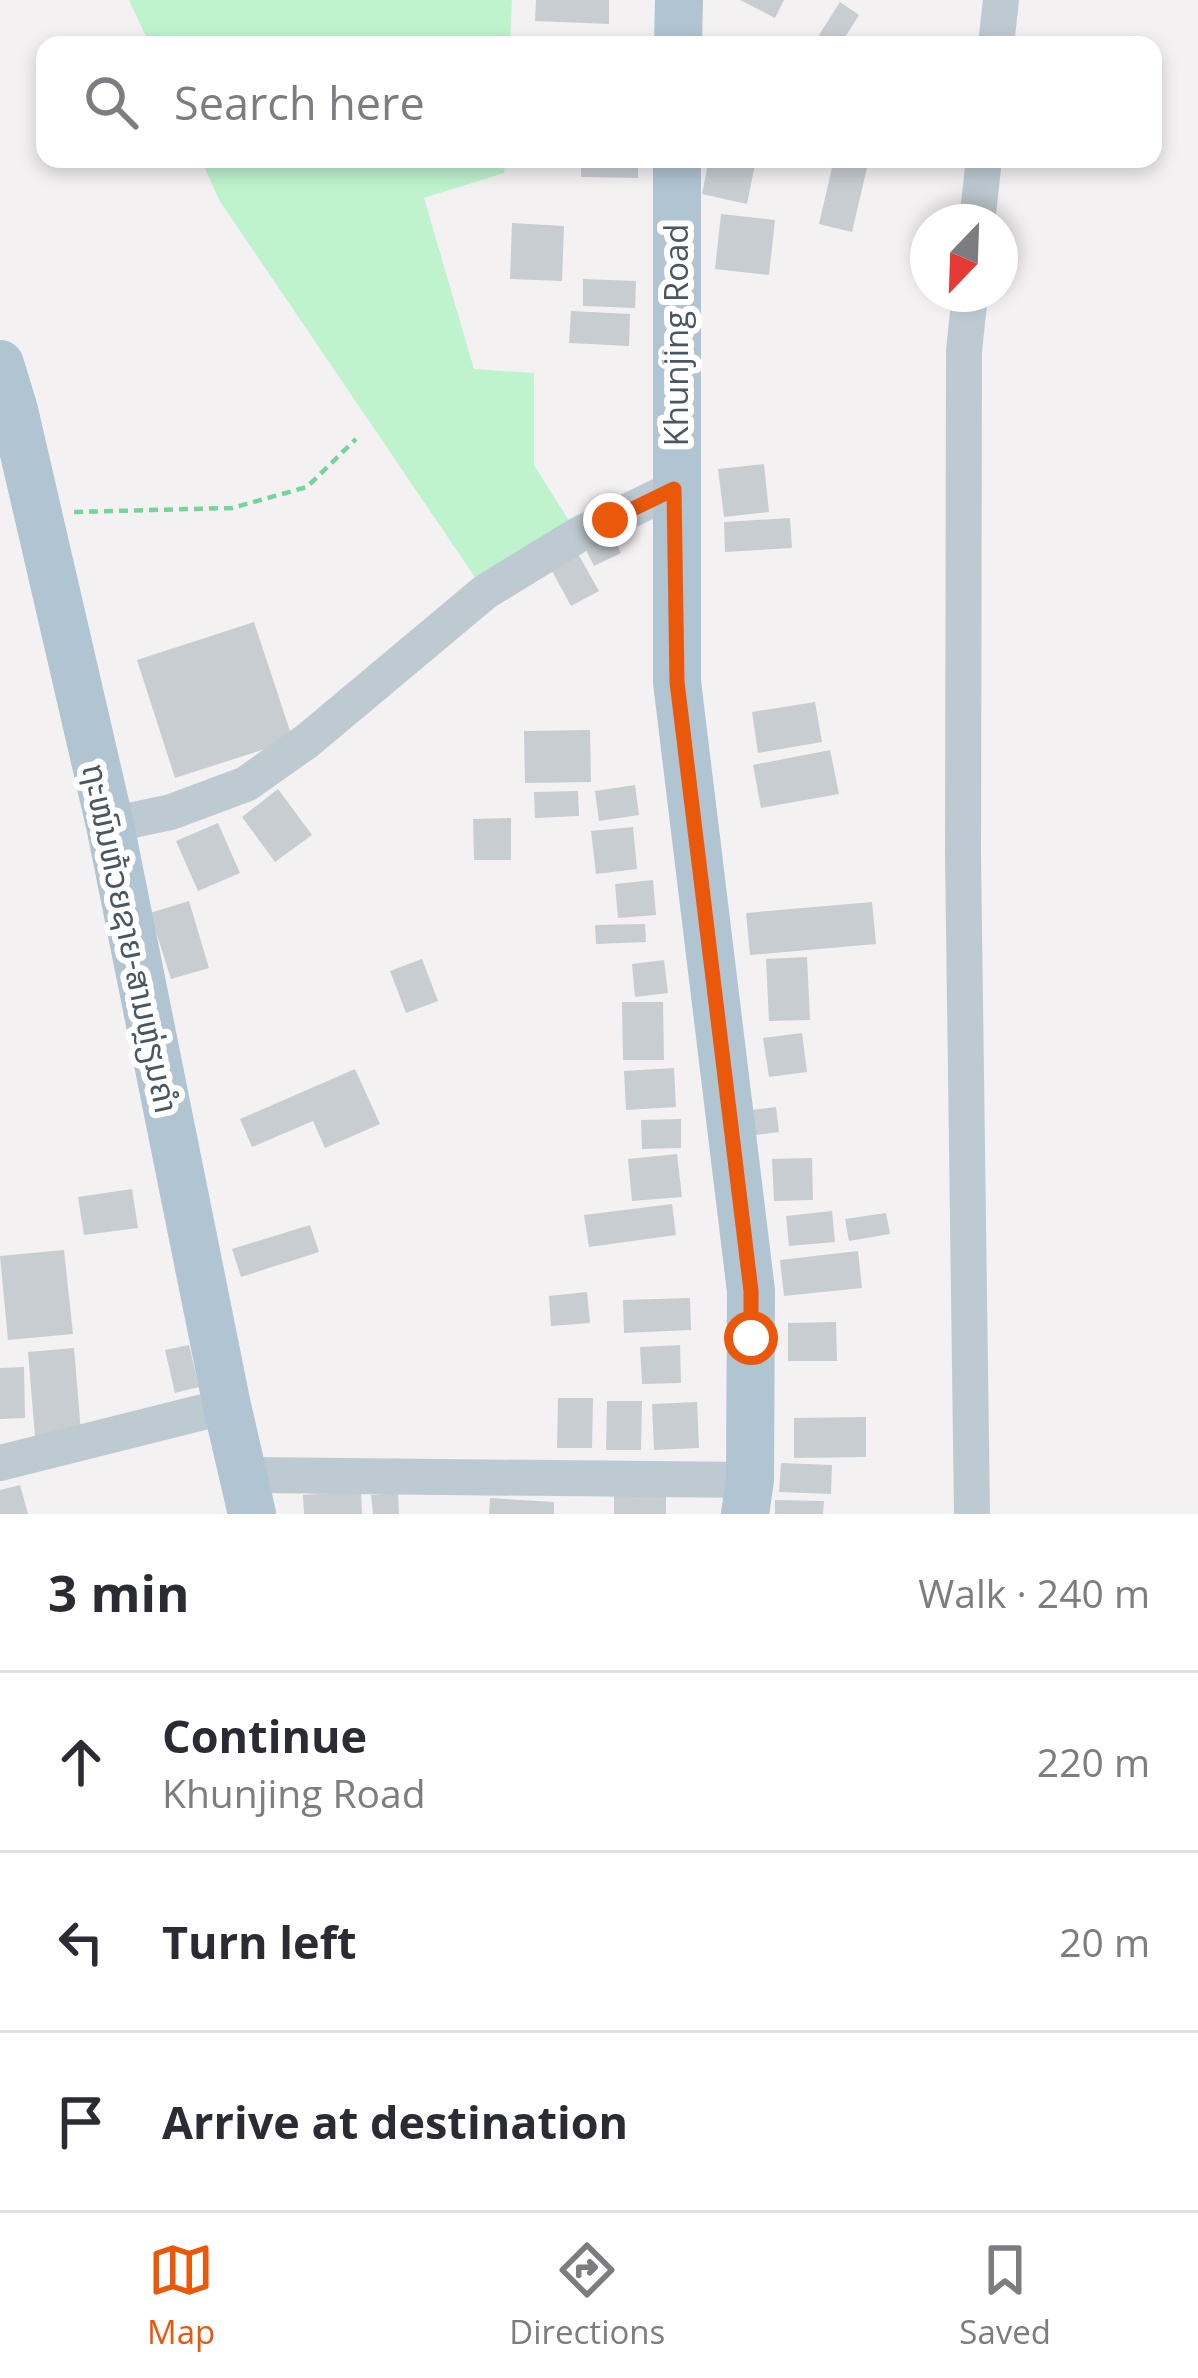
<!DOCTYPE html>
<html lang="en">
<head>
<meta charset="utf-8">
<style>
  :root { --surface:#fff; --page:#f2f2f3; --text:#2b2b33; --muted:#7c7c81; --line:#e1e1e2; --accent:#ea580c }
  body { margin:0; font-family:"Open Sans","Noto Sans Lao",sans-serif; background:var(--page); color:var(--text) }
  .compass { position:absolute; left:910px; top:204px; width:108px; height:108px; border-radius:50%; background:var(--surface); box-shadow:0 6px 18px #0003; rotate:203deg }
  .stop { position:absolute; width:36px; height:36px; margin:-27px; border:9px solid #ea580c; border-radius:50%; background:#fff }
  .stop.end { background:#ea580c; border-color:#fff; box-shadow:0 3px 12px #0008 }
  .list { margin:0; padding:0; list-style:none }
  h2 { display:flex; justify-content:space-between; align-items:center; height:156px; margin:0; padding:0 48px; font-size:51px }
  h2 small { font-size:39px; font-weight:400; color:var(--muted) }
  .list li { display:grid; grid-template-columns:78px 1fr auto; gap:36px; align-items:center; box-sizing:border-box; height:180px; padding:0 48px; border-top:3px solid var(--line) }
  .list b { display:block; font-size:45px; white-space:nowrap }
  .list p { margin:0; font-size:39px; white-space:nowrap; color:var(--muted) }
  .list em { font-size:39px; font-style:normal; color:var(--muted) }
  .icon { flex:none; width:66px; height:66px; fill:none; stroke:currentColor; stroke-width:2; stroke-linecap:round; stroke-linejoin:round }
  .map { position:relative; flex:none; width:1198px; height:1514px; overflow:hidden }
  .search { position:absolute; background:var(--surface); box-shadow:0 6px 18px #0003; left:36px; right:36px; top:36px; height:132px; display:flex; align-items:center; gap:30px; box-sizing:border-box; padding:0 42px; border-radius:24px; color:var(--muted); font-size:45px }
  .sheet { height:696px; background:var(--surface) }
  nav { display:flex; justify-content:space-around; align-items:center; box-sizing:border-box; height:168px; border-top:3px solid var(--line); background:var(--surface); font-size:33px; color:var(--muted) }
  nav a { display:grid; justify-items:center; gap:6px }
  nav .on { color:var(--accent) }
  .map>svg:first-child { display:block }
  .green { fill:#bef3ce }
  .building { fill:#c8cdd2 }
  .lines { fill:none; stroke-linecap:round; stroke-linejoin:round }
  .path { stroke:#73d49c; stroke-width:4.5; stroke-dasharray:9 6; stroke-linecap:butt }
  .minor { stroke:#becad2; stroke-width:36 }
  .major { stroke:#b0c4d2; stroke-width:48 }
  .route { stroke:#ea580c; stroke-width:15 }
  .labels { text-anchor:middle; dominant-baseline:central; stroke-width:12; stroke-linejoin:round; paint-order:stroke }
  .street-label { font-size:33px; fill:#485761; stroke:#fff }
</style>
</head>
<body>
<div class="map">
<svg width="1198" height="1514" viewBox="0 0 1198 1514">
  <rect width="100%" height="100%" fill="#f4f1f2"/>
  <!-- green -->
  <g class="green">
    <polygon points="129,0 512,0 510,45 150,45"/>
    <polygon points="201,159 505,159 504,173 424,198 474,369 534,373 534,465 578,535 485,592 219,200"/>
  </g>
  <!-- building -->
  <g class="building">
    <polygon points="536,0 609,0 609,24 535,21"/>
    <polygon points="740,0 784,0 775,18"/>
    <polygon points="840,2 859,15 840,45 835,45 819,35"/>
    <polygon points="581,159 638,159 638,178 581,177"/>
    <polygon points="709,159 756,159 747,204 702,194"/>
    <polygon points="834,159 869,159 852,232 819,224"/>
    <polygon points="721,214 775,220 769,275 715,269"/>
    <polygon points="512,223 564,226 562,281 510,279"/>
    <polygon points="583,279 636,281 635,308 583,306"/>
    <polygon points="571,311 630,314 629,346 569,343"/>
    <polygon points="764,464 769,512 724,517 718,469"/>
    <polygon points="790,518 792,548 725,552 724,522"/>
    <polygon points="608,527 621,553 594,566 581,540"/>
    <polygon points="573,545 599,591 571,606 546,560"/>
    <polygon points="254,622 293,740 175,778 137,660"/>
    <polygon points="815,702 822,742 758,753 752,712"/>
    <polygon points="590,730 591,782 525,783 524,731"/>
    <polygon points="830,750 839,794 761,808 753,765"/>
    <polygon points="635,785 639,815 599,821 595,791"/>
    <polygon points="278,789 312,835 275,862 242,817"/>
    <polygon points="578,791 579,816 535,818 534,792"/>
    <polygon points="511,818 511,860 474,860 473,819"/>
    <polygon points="218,823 240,873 198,891 176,841"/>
    <polygon points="633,827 637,869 596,874 591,831"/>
    <polygon points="653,880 656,915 618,918 615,884"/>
    <polygon points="189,901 209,968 171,979 150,913"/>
    <polygon points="872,902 876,944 750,955 746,913"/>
    <polygon points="645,924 646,942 596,944 595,925"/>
    <polygon points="807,957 810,1020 769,1021 766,959"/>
    <polygon points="422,959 438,1001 406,1013 390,971"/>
    <polygon points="664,960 668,993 635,997 632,964"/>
    <polygon points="622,1002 663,1002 664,1060 623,1060"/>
    <polygon points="802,1033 807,1072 769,1077 763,1038"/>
    <polygon points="674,1068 676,1107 626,1110 624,1071"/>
    <polygon points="355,1069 380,1124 325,1148 313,1121 252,1147 240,1119"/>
    <polygon points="776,1107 779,1132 747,1136 743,1111"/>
    <polygon points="681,1119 681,1148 642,1149 641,1120"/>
    <polygon points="677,1154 682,1197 632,1201 628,1159"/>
    <polygon points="812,1158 813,1200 774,1201 772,1159"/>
    <polygon points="132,1189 138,1228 84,1235 78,1197"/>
    <polygon points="672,1204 676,1235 589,1247 584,1215"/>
    <polygon points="832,1211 835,1242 789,1246 786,1216"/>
    <polygon points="886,1213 890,1234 849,1241 845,1219"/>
    <polygon points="310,1225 319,1252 241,1277 232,1249"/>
    <polygon points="64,1250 73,1334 8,1340 0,1256"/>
    <polygon points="858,1251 862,1288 784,1296 780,1260"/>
    <polygon points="587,1292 590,1323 551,1326 549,1296"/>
    <polygon points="690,1298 691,1330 624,1333 623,1300"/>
    <polygon points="836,1322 837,1361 788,1361 788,1323"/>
    <polygon points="189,1345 199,1387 175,1393 165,1350"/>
    <polygon points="680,1345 681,1383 642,1384 640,1347"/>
    <polygon points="74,1348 81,1432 35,1436 28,1352"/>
    <polygon points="24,1367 25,1418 0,1419 0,1368"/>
    <polygon points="558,1398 593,1398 592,1448 557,1448"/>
    <polygon points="607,1401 642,1401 641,1450 606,1450"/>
    <polygon points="697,1402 699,1448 654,1450 652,1404"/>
    <polygon points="866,1417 866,1457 794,1458 794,1418"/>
    <polygon points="781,1463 832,1465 831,1494 779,1492"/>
    <polygon points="20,1485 28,1514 0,1514 0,1490"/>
    <polygon points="361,1491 362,1514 304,1514 303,1495"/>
    <polygon points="398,1493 399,1514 373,1514 371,1495"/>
    <polygon points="614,1493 666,1495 666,1514 614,1514"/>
    <polygon points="490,1498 554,1502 554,1514 489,1514"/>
    <polygon points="775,1500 824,1501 823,1514 775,1514"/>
  </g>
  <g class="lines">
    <!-- path -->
    <polyline class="path" points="74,512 232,508 307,487 356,439"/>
    <!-- minor -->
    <g class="minor">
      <polyline points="996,45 1001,0"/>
      <polyline points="977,222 984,159"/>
      <polyline points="970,294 964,351 963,855 972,1514"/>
      <polyline points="110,825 171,812 246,784 307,741 485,592 578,535 674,489"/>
      <polyline points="0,1463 227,1406"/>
      <polyline points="244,1475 750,1480"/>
    </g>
    <!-- major -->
    <g class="major">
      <polyline points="678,45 679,0"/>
      <polyline points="677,159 677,682 751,1291 750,1480 745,1514"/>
      <polyline points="0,364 14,410 110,825 227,1406 252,1514"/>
    </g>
  </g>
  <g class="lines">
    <!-- route -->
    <polyline class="route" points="610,520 674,489 677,682 751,1291 751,1338"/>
  </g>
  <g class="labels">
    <!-- street labels -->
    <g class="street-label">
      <text transform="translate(675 335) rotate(-90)">Khunjing Road</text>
      <text transform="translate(131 938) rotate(78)">ຖະໜົນຫ້ວຍຊາຍ-ສາມຫຼ່ຽມຄຳ</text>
    </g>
  </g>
</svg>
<svg class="compass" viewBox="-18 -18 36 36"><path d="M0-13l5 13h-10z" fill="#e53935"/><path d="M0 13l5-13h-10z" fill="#7c7c81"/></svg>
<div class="stop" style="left:751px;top:1338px"></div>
<div class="stop end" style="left:610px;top:520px"></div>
<div class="search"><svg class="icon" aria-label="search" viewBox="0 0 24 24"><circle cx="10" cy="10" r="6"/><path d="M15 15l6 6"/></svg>Search here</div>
</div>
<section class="sheet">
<h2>3 min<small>Walk · 240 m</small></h2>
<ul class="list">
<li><svg class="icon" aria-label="ahead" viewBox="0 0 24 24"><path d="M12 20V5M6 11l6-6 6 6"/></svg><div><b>Continue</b><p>Khunjing Road</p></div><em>220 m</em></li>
<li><svg class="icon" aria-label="left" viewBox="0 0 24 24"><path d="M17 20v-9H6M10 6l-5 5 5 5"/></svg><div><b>Turn left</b></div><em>20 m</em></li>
<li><svg class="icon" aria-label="arrive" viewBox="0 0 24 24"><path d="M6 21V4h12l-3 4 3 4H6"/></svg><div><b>Arrive at destination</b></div></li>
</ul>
</section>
<nav>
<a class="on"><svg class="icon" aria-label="map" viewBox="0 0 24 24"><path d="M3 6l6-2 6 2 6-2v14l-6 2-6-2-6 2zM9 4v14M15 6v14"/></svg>Map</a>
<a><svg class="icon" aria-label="directions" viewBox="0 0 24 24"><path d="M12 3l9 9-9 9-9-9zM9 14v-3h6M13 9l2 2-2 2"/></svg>Directions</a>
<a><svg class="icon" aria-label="saved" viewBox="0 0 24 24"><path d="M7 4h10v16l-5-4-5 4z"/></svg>Saved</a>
</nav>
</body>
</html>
